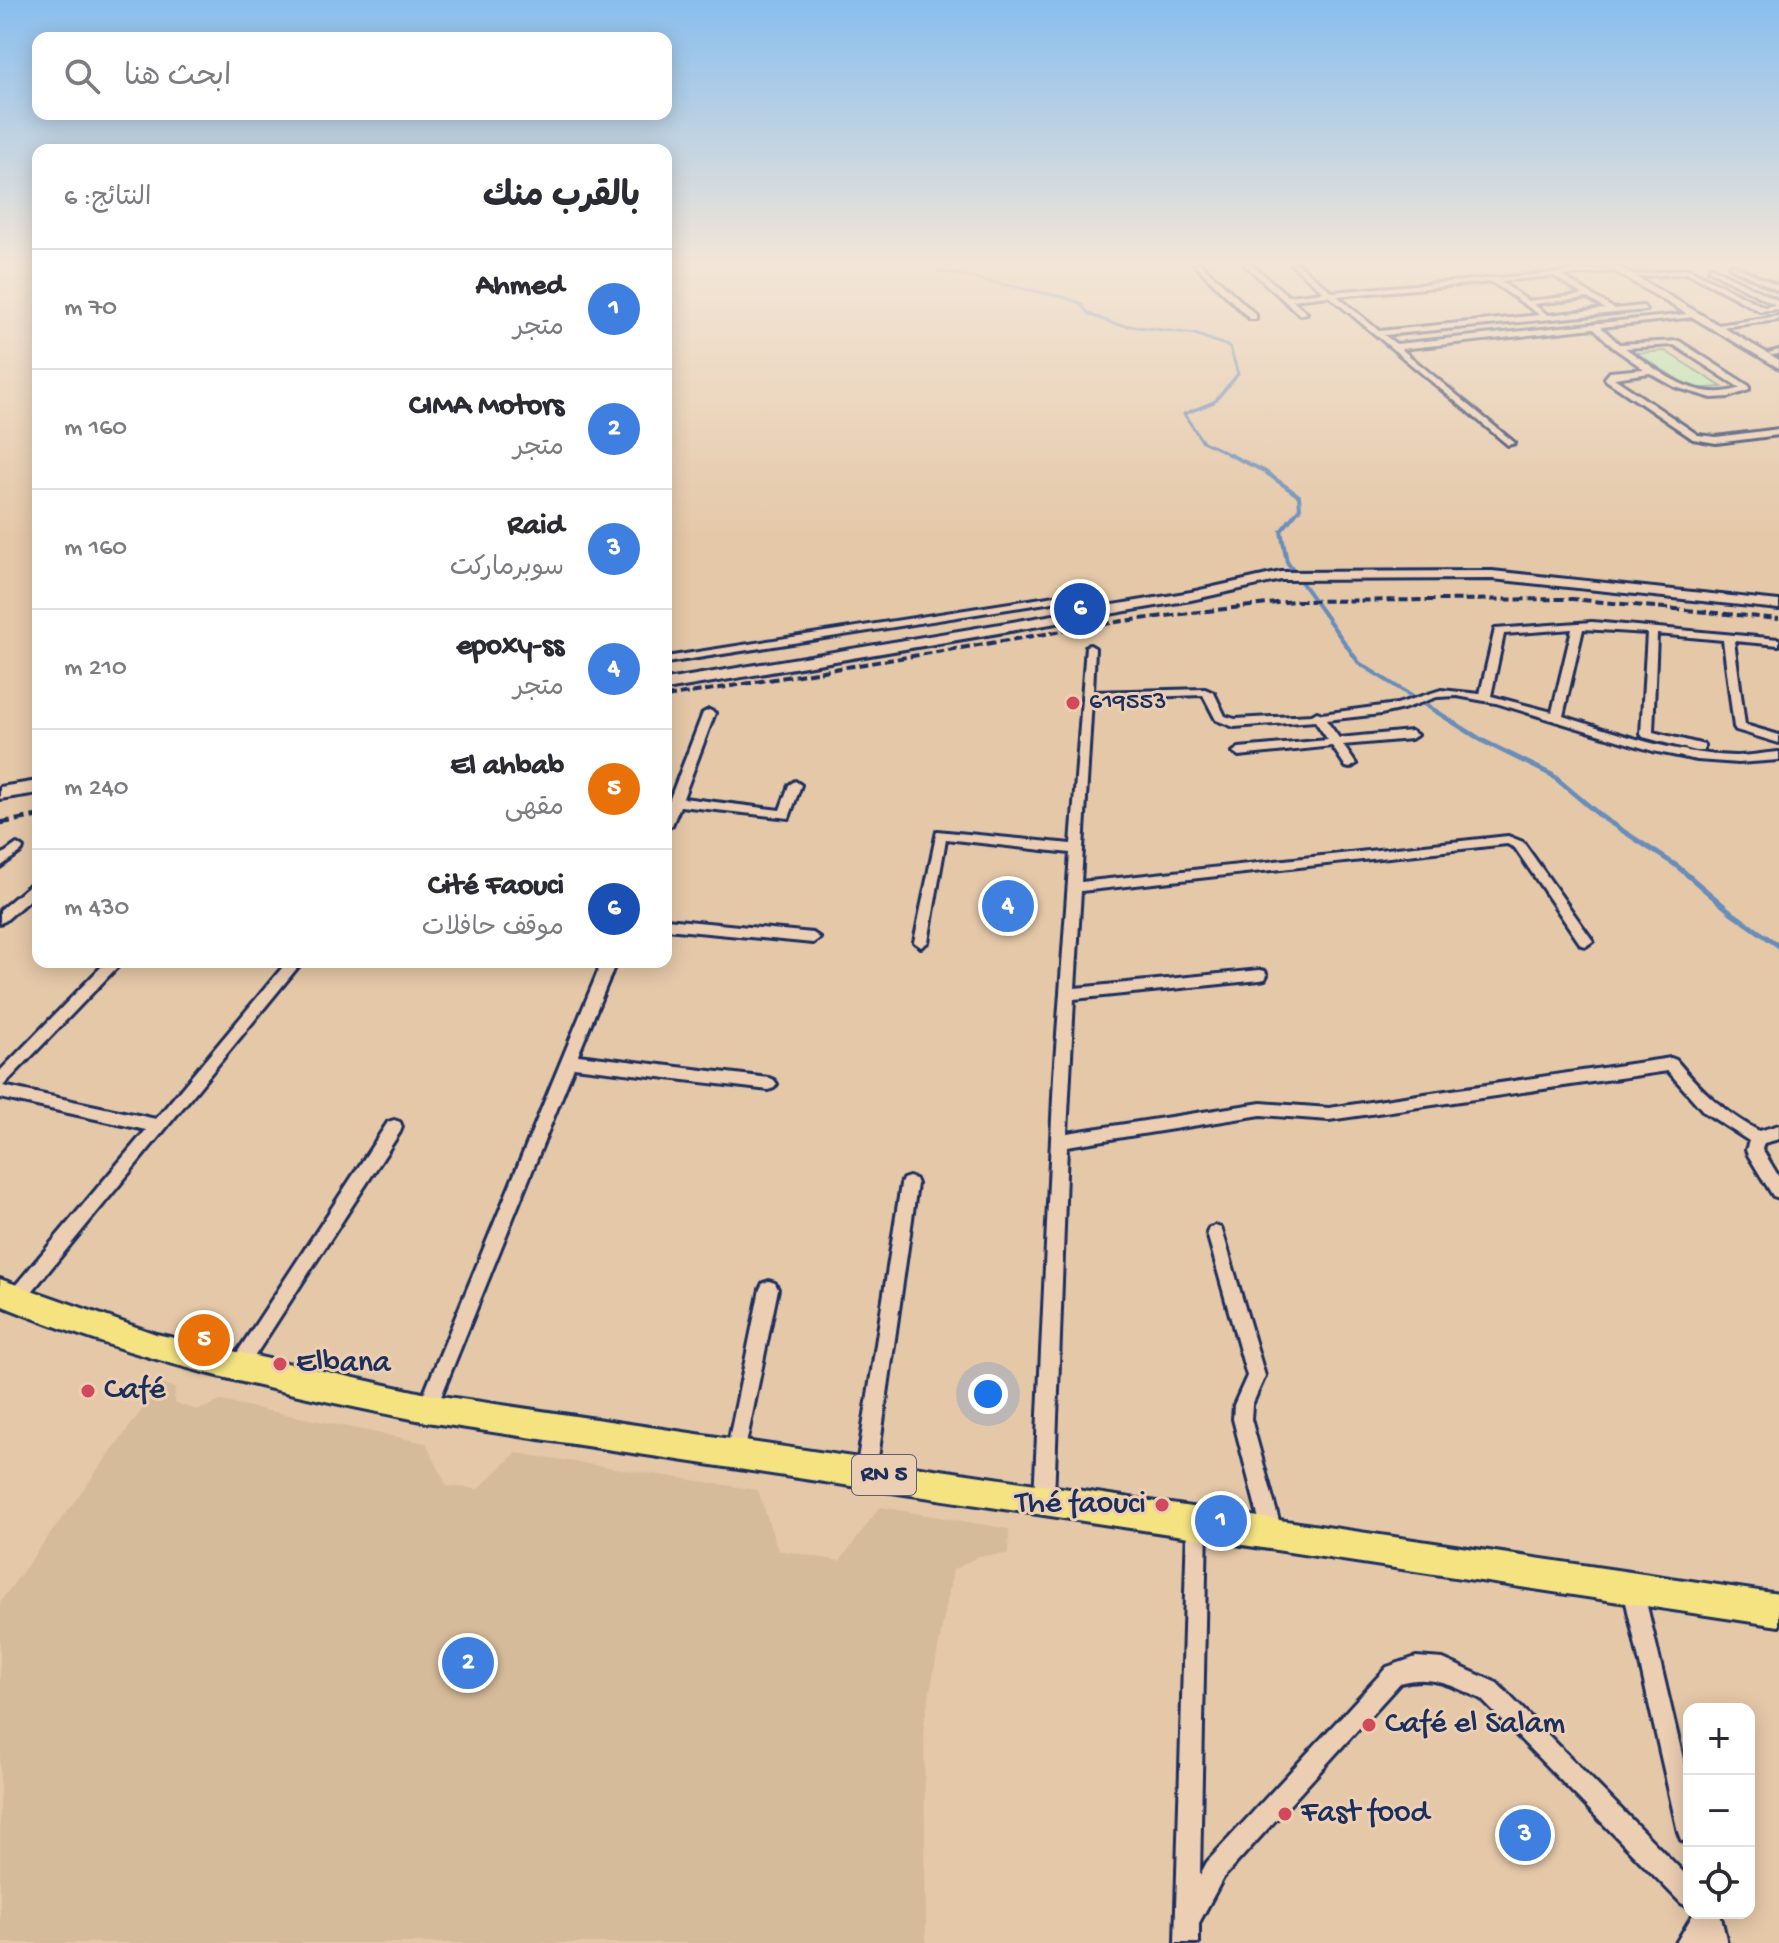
<!DOCTYPE html>
<html lang="ar">
<head>
<meta charset="utf-8">
<style>
  :root { --surface:#fff; --page:#f2f2f3; --text:#2b2b33; --muted:#7c7c81; --line:#e1e1e2; --accent:#d1495b }
  body { margin:0; font-family:"Gochi Hand","Playpen Sans Arabic",sans-serif; background:var(--page); color:var(--text); direction:rtl }
  .controls { position:absolute; right:24px; bottom:24px; display:grid; overflow:hidden; border-radius:16px; box-shadow:0 4px 20px #0003 }
  .controls button { width:72px; height:72px; display:grid; place-items:center; padding:0; border:0; border-bottom:2px solid var(--line); background:var(--surface); color:var(--text); font:40px sans-serif }
  .you { position:absolute; left:988px; top:1394px; width:28px; height:28px; margin:-20px; border:6px solid #fff; border-radius:50%; background:#1a73e8; box-shadow:0 0 0 12px #1a73e833 }
  .badge { display:grid; place-items:center; width:52px; height:52px; border-radius:50%; background:var(--accent); color:#fff; font-size:26px; font-weight:700 }
  .pin { position:absolute; translate:-50% -50%; border:4px solid #fff; box-shadow:0 2px 8px #0006 }
  .list { margin:0; padding:0; list-style:none }
  h2 { display:flex; justify-content:space-between; align-items:center; height:104px; margin:0; padding:0 32px; font-size:34px }
  h2 small { font-size:26px; font-weight:400; color:var(--muted) }
  .list li { display:grid; grid-template-columns:52px 1fr auto; gap:24px; align-items:center; box-sizing:border-box; height:120px; padding:0 32px; border-top:2px solid var(--line) }
  .list b { display:block; font-size:30px; white-space:nowrap }
  .list p { margin:0; font-size:26px; white-space:nowrap; color:var(--muted) }
  .list em { font-size:26px; font-style:normal; color:var(--muted) }
  .icon { flex:none; width:44px; height:44px; fill:none; stroke:currentColor; stroke-width:2; stroke-linecap:round; stroke-linejoin:round }
  .map { position:relative; flex:none; width:1779px; height:1943px; overflow:hidden; direction:ltr }
  .search { position:absolute; background:var(--surface); box-shadow:0 4px 20px #0003; left:32px; top:32px; width:640px; height:88px; display:flex; align-items:center; gap:20px; box-sizing:border-box; padding:0 28px; border-radius:16px; color:var(--muted); font-size:30px }
  .panel { position:absolute; background:var(--surface); box-shadow:0 4px 20px #0003; left:32px; top:144px; width:640px; height:824px; border-radius:16px; direction:rtl }
  .map>svg:first-child { display:block }
  .built { fill:#d5bb9a }
  .green { fill:#b0e8ab; stroke:#668c84; stroke-width:2 }
  .lines { fill:none; stroke-linecap:round; stroke-linejoin:round }
  .stream-far2 { stroke:#678dba; stroke-width:3 }
  .stream-far1 { stroke:#678dba; stroke-width:4 }
  .stream { stroke:#678dba; stroke-width:5 }
  .minor-casing { stroke:#1b2f5e; stroke-width:6 }
  .secondary-casing { stroke:#1b2f5e; stroke-width:6 }
  .primary-casing { stroke:#1b2f5e; stroke-width:6 }
  .minor { fill:#ecceb2; fill-rule:evenodd }
  .secondary { fill:#ecceb2; fill-rule:evenodd }
  .primary { fill:#f5e381; fill-rule:evenodd }
  .rail-far1 { stroke:#1b2f5e; stroke-width:4; stroke-dasharray:9 4; stroke-linecap:butt }
  .rail { stroke:#1b2f5e; stroke-width:5; stroke-dasharray:11 5; stroke-linecap:butt }
  .poi-dot { fill:#d1495b; stroke:#ecceb2; stroke-width:3 }
  .labels { text-anchor:middle; dominant-baseline:central; stroke-width:6; stroke-linejoin:round; paint-order:stroke }
  .shield { fill:#ecceb2; stroke:#5a5f77; stroke-width:2 }
  .shield-label { font-size:24px; font-weight:bold; fill:#1b2f5e }
  .poi-label { font-size:26px; fill:#1b2f5e; stroke:#ecceb2; text-anchor:start }
  .near-poi-label { font-size:32px; fill:#1b2f5e; stroke:#ecceb2; text-anchor:start }
</style>
</head>
<body>
<div class="map">
<svg width="1779" height="1943" viewBox="0 0 1779 1943">
  <rect width="100%" height="100%" fill="#e5c8a8"/>
  <filter id="ink" filterUnits="userSpaceOnUse"><feTurbulence type="fractalNoise" baseFrequency=".0125" numOctaves="2"/><feDisplacementMap in="SourceGraphic" scale="16" xChannelSelector="R" yChannelSelector="G"/><feConvolveMatrix kernelMatrix="1 2 1 2 8 2 1 2 1" color-interpolation-filters="sRGB"/></filter>
  <g filter="url(#ink)">
    <!-- built -->
    <polygon class="built" points="161,1384 175,1388 174,1403 198,1410 221,1401 426,1443 447,1486 478,1489 516,1453 758,1490 778,1550 840,1561 880,1507 1009,1529 1008,1554 979,1556 953,1570 924,1723 926,1943 0,1943 0,1602"/>
    <!-- green -->
    <polygon class="green" points="1665,351 1722,387 1692,389 1637,353"/>
    <g class="lines">
      <!-- stream-far2 -->
      <polyline class="stream-far2" points="931,264 935,270 1063,297 1080,303 1089,314 1114,324 1195,334 1230,347 1238,374 1214,402 1184,414 1202,441 1233,456"/>
      <!-- stream-far1 -->
      <polyline class="stream-far1" points="1228,454 1264,471 1299,496 1300,508 1281,531 1287,562 1359,663 1421,702"/>
      <!-- stream -->
      <polyline class="stream" points="1418,700 1483,741 1552,775 1603,818 1677,866 1732,913 1779,946"/>
      <!-- minor casing -->
      <g class="minor-casing">
        <g id="minor">
          <polygon points="1194,264 1201,264 1256,315 1256,319 1250,319"/>
          <path d="M1244 264H1251L1288 296 1324 292 1291 264H1298L1332 292 1616 268 1614 271 1562 276 1614 309 1643 306 1646 310 1384 335 1396 344 1697 313 1698 315 1694 317 1601 327 1619 344 1679 341 1749 386V390L1729 397 1712 398 1675 387 1650 373 1614 378 1698 435 1716 437 1779 429V435L1716 443 1693 439 1606 380 1605 378 1610 372 1644 369 1614 348 1594 328 1401 349 1515 443 1508 445 1329 296 1292 300 1307 313 1300 315ZM1554 276 1583 295 1528 301 1500 281ZM1492 282 1540 315 1379 331 1337 296ZM1588 298 1605 309 1548 315 1533 304ZM1674 345 1740 388C1696 404 1659 371 1625 348Z"/>
          <polygon points="1731,264 1779,286 1779,291 1730,267"/>
          <polygon points="1711,267 1779,301 1779,309 1760,311 1688,273 1636,277 1633,275 1689,269 1764,307 1776,305 1709,270"/>
          <polygon points="1778,316 1778,320 1722,327 1718,325"/>
          <polygon points="1779,350 1779,354 1772,355 1768,353"/>
          <polygon points="1061,595 1066,598 1065,600 666,663 666,657"/>
          <path d="M1592 622 1779 639V645L1734 641 1745 725 1779 735V743L1736 730 1734 727 1723 640 1657 634 1653 732 1704 745V751H1696L1643 737 1641 734 1647 633 1583 629 1563 716C1619 734 1675 754 1735 756 1749 756 1764 753 1779 752V760L1738 763 1697 760 1653 751 1496 703 1457 696 1437 697 1403 709 1381 714 1326 720 1339 738 1411 731 1417 735 1411 739 1343 745 1356 764 1350 768 1346 767 1332 746 1239 756 1233 752 1239 748 1328 740 1315 721 1234 727 1216 720 1203 695 1092 699 1081 882 1508 836 1523 842 1593 941 1586 946 1581 945 1515 848 1507 844 1081 891 1075 988 1260 970 1265 971 1267 975 1265 979 1260 980 1074 999 1067 1133 1261 1103 1329 1108 1671 1058 1676 1060C1701 1090 1725 1113 1759 1131L1779 1125V1139L1764 1143 1762 1149 1779 1177V1198L1773 1196 1748 1155 1746 1150 1749 1141 1704 1112 1668 1071 1329 1120 1261 1115 1067 1146 1054 1499 1051 1506 1044 1509 1037 1506 1034 1499 1054 1076 1070 853 946 839 928 942 921 947 914 942 937 831 1071 844 1086 646 1090 645 1095 648 1093 692 1205 689 1214 693 1225 716 1235 719 1312 715 1317 712 1322 714 1397 704 1441 690 1480 694 1495 629ZM1572 629 1552 712 1491 696 1504 634Z"/>
          <polygon points="709,710 715,713 683,798 780,810 789,785 795,781 801,785 789,818 680,806 672,825 666,829 666,809 703,713"/>
          <polygon points="17,844 23,848 22,851 0,867 0,856"/>
          <polygon points="38,880 38,892 5,921 0,923 0,910 33,882"/>
          <polygon points="666,919 813,933 820,938 813,943 666,929"/>
          <polygon points="106,962 122,962 3,1086 156,1119 287,962 302,962 21,1305 15,1307 9,1305 6,1299 9,1293 146,1130 0,1098 0,1071"/>
          <polygon points="602,962 616,962 578,1055 769,1078 774,1080 777,1084 774,1088 769,1090 574,1067 434,1414 427,1417 420,1414 418,1408"/>
          <polygon points="394,1120 400,1122 402,1127 400,1132 243,1374 237,1377 231,1374 228,1368 231,1362 388,1122"/>
          <polygon points="909,1177 915,1179 917,1184 876,1472 873,1479 866,1482 859,1479 856,1472 901,1184 903,1179"/>
          <polygon points="1215,1226 1221,1228 1223,1233 1265,1376 1252,1405 1251,1419 1283,1535 1280,1542 1273,1545 1266,1542 1263,1535 1233,1419 1234,1405 1247,1376 1207,1233 1209,1228"/>
          <polygon points="769,1281 775,1283 778,1289 744,1454 742,1461 735,1463 728,1461 726,1454 760,1289 763,1283"/>
          <path d="M1197 1514 1204 1517 1207 1524 1200 1875 1207 1862 1387 1667 1416 1657 1443 1659 1497 1683 1689 1878V1907L1681 1903 1481 1699C1453 1686 1431 1674 1400 1683L1223 1878 1199 1923V1943H1175L1187 1524 1190 1517Z"/>
          <polygon points="1633,1579 1640,1582 1643,1589 1689,1784 1689,1843 1681,1840 1678,1832 1623,1589 1626,1582"/>
          <polygon points="1694,1913 1720,1913 1727,1943 1676,1943"/>
        </g>
      </g>
      <!-- secondary casing -->
      <g class="secondary-casing">
        <g id="secondary">
          <polygon points="1602,264 1614,264 1779,360 1779,368"/>
          <polygon points="1492,571 1779,601 1779,609 1492,579 1281,580 1191,600 666,690 666,680 1191,592 1281,572"/>
          <polygon points="38,781 38,793 0,799 0,787"/>
        </g>
      </g>
      <!-- primary casing -->
      <g class="primary-casing">
        <path id="primary" d="M0 1279 156 1334 427 1394 1779 1594V1626L427 1422C281 1393 138 1362 0 1305Z"/>
      </g>
      <!-- minor -->
      <use href="#minor" class="minor"/>
      <!-- secondary -->
      <use href="#secondary" class="secondary"/>
      <!-- primary -->
      <use href="#primary" class="primary"/>
      <!-- rail-far1 -->
      <polyline class="rail-far1" points="666,697 1123,621 1293,601 1572,599 1779,619"/>
      <!-- rail -->
      <polyline class="rail" points="0,823 38,816"/>
    </g>
  </g>
  <!-- sky -->
  <linearGradient id="sky" x2="0" y2="1"><stop stop-color="#89beee"/><stop offset="0.49" stop-color="#f3e6d8"/><stop offset="1" stop-color="#f3e6d8" stop-opacity="0"/></linearGradient>
  <rect width="1779" height="536" fill="url(#sky)"/>
  <!-- markers -->
  <g class="poi-dot">
    <circle cx="1073" cy="703" r="8"/>
    <circle cx="280" cy="1364" r="8"/>
    <circle cx="88" cy="1391" r="8"/>
    <circle cx="1162" cy="1505" r="8"/>
    <circle cx="1369" cy="1725" r="8"/>
    <circle cx="1285" cy="1814" r="8"/>
  </g>
  <g class="labels">
    <!-- shield labels -->
    <rect class="shield" x="852" y="1455" width="64" height="40" rx="6"/>
    <g class="shield-label">
      <text x="884" y="1475">RN 5</text>
    </g>
    <!-- poi labels -->
    <g class="poi-label">
      <text x="1089" y="703">619553</text>
    </g>
    <!-- near-poi labels -->
    <g class="near-poi-label">
      <text x="296" y="1364">Elbana</text>
      <text x="104" y="1391">Café</text>
      <text x="1146" y="1505" text-anchor="end">Thé faouci</text>
      <text x="1385" y="1725">Café el Salam</text>
      <text x="1301" y="1814">Fast food</text>
    </g>
  </g>
</svg>
<div class="controls">
<button>+</button>
<button>−</button>
<button><svg class="icon" aria-label="locate" viewBox="0 0 24 24"><circle cx="12" cy="12" r="6"/><path d="M12 2v4M12 18v4M2 12h4M18 12h4"/></svg></button>
</div>
<div class="you"></div>
<div class="pin badge" style="left:1221px;top:1521px;background:#3f7fe0">1</div>
<div class="pin badge" style="left:468px;top:1663px;background:#3f7fe0">2</div>
<div class="pin badge" style="left:1525px;top:1835px;background:#3f7fe0">3</div>
<div class="pin badge" style="left:1008px;top:906px;background:#3f7fe0">4</div>
<div class="pin badge" style="left:204px;top:1340px;background:#e8710a">5</div>
<div class="pin badge" style="left:1080px;top:609px;background:#1a4fb4">6</div>
<div class="search"><svg class="icon" aria-label="search" viewBox="0 0 24 24"><circle cx="10" cy="10" r="6"/><path d="M15 15l6 6"/></svg>ابحث هنا</div>
<section class="panel">
<h2>بالقرب منك<small>النتائج: 6</small></h2>
<ul class="list">
<li><span class="badge" style="background:#3f7fe0">1</span><div><b>Ahmed</b><p>متجر</p></div><em>70 m</em></li>
<li><span class="badge" style="background:#3f7fe0">2</span><div><b>CIMA Motors</b><p>متجر</p></div><em>160 m</em></li>
<li><span class="badge" style="background:#3f7fe0">3</span><div><b>Raid</b><p>سوبرماركت</p></div><em>160 m</em></li>
<li><span class="badge" style="background:#3f7fe0">4</span><div><b>epoxy-ss</b><p>متجر</p></div><em>210 m</em></li>
<li><span class="badge" style="background:#e8710a">5</span><div><b>El ahbab</b><p>مقهى</p></div><em>240 m</em></li>
<li><span class="badge" style="background:#1a4fb4">6</span><div><b>Cité Faouci</b><p>موقف حافلات</p></div><em>430 m</em></li>
</ul>
</section>
</div>
</body>
</html>
